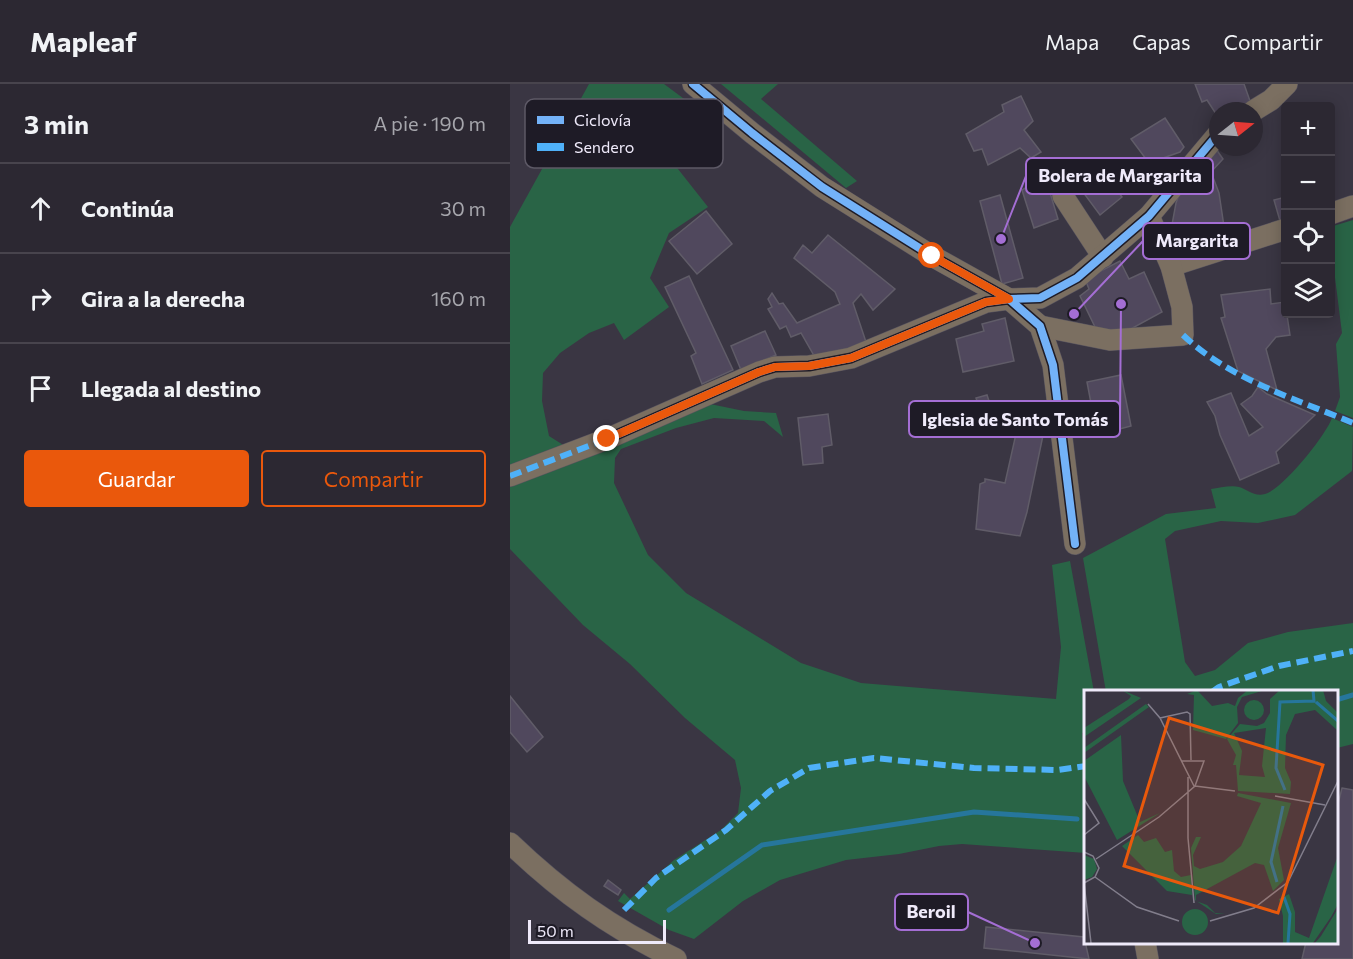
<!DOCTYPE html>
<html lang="es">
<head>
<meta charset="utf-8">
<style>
  :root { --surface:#2c2832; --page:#38343e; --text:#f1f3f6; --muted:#a6a6ac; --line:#48444d; --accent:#ea580c }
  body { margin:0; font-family:Commissioner,sans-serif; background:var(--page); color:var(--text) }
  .controls { position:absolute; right:18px; top:18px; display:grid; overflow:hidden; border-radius:6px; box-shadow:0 3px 15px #0003 }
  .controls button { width:54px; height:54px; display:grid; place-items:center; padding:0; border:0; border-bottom:2px solid var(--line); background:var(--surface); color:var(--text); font:30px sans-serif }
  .compass { position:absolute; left:699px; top:18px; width:54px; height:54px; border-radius:50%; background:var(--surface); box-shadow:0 3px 15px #0003; rotate:73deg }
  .scale { position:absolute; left:18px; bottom:15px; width:138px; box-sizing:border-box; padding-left:6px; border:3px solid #efeafa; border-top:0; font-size:16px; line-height:21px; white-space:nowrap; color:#efeafa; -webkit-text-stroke:4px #1e1b26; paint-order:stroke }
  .stop { position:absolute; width:18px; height:18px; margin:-14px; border:4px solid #ea580c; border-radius:50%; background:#fff }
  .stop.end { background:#ea580c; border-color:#fff; box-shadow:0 2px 6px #0008 }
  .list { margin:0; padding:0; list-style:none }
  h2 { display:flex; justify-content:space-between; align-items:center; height:78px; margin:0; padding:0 24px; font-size:26px }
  h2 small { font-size:20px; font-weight:400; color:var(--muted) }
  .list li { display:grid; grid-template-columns:39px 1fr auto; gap:18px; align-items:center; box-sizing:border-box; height:90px; padding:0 24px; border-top:2px solid var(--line) }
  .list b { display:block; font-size:22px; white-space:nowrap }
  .list em { font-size:20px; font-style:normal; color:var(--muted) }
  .actions { display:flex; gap:12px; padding:18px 24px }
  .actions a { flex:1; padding:14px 0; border:2px solid var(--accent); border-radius:6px; text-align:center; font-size:21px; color:var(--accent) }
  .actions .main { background:var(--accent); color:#fff }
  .icon { flex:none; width:33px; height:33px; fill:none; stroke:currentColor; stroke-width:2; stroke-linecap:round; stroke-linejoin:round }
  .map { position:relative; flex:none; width:843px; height:875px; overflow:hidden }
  header { display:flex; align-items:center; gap:36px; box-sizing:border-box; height:84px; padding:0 30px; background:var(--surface); border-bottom:2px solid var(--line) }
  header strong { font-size:28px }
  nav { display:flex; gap:33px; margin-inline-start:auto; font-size:21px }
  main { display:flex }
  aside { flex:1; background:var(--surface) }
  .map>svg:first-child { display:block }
  .green { fill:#296446 }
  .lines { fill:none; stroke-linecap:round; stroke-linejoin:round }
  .stream { stroke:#26769c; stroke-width:5 }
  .building { fill:#50485d; stroke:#605c68; stroke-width:1.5 }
  .minor-casing { stroke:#58545f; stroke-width:22 }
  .minor { stroke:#7b6f61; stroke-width:21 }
  .quiet { stroke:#4fb1f8; stroke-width:6; stroke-dasharray:12 6; stroke-linecap:butt }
  .cycleway-casing { stroke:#1e1b26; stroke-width:11 }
  .cycleway { stroke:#73b2f8; stroke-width:8 }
  .route { stroke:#ea580c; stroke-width:8 }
  .inset-river { fill:none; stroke:#26769c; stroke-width:3 }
  .inset-road { fill:none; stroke:#827e8c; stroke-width:1.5 }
  .view { fill:#e8590c; fill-opacity:0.15; stroke:#e8590c; stroke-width:3 }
  .inset-edge { fill:none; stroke:#efeafa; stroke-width:3 }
  .key { fill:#1e1b26; stroke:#5d5966; stroke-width:1.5 }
  .key-label { font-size:16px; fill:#efeafa }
  .leader { fill:none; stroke:#a46ed4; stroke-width:2 }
  .callout-dot { fill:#a46ed4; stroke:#1e1b26; stroke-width:2 }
  .callout { fill:#1e1b26; stroke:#a46ed4; stroke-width:2 }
  .callout-label { font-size:18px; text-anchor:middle; font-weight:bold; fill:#efeafa }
</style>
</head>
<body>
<header>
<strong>Mapleaf</strong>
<nav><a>Mapa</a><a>Capas</a><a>Compartir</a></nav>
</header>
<main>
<aside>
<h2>3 min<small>A pie · 190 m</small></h2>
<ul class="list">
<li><svg class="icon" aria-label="ahead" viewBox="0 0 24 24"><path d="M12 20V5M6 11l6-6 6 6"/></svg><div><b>Continúa</b></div><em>30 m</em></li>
<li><svg class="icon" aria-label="right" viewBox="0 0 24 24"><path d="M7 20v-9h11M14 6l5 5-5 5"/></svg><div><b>Gira a la derecha</b></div><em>160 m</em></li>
<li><svg class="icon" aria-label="arrive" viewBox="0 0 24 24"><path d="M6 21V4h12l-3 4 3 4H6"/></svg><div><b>Llegada al destino</b></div></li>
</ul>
<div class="actions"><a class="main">Guardar</a><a>Compartir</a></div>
</aside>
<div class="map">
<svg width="843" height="875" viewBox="0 0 843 875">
  <rect width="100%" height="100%" fill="#3a3643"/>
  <!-- green -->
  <g class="green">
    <polygon points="79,0 154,0 185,23 153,66 198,123 159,149 140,194 159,223 114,256 104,239 79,249 50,269 33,289 32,317 39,352 58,364 0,386 0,143"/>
    <polygon points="211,0 268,0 251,15 347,97 336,104"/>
    <polygon points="843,136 843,334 825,327 830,313 826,260 832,249 821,162 820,143"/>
    <polygon points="200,320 234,327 266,329 273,353 254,337 204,334 166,344 111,365 105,374 104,399 138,471 176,509 291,579 351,599 546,615 551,563 542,481 560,477 584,608 576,608 576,648 572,649 576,674 576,769 452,760 429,762 389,770 336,776 270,796 233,817 184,855 159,846 108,817 114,809 120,815 164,776 211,746 228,729 231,704 225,676 175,634 120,580 73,541 0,465 0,398"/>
    <path d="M822 334 843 343 842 387 785 431 748 439 711 437 665 447 655 455 675 578 685 592 705 586 738 559 778 548 843 539V660L827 664 826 608H596L573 474 656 430 706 424 701 405C709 404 721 401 729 403 737 405 744 413 755 410 773 405 816 351 822 334Z"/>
  </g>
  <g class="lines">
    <!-- stream -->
    <g class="stream">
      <polyline points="826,616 843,611"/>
      <polyline points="159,826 252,761 464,728 567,735"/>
    </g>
  </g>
  <!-- building -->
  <g class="building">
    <polygon points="685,0 734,0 740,17 728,27 708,27 708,33 697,16 692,18"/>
    <polygon points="511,12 523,37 514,46 531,68 521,74 510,64 478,81 472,65 464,67 456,50 494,28 492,21"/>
    <polygon points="655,34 674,63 670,68 639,79 621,55"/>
    <polygon points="706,65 713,75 701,88 709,109 716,156 685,163 683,143 661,146 666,119 671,105"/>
    <polygon points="586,79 612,113 590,131 564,96"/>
    <polygon points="535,92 548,135 524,144 512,106"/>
    <polygon points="490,111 513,194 492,200 470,117"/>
    <polygon points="776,113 776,136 770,137 764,116"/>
    <polygon points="196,127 222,160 187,190 159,157"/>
    <polygon points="318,151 385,205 363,226 351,210 343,219 357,261 306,275 291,249 281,253 276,242 270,245 258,225 262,223 258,215 262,209 269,220 273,219 287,239 330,220 325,208 284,174 293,161 302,169"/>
    <polygon points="610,177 619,195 634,188 652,228 608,252 587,247 570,212 579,205 575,195"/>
    <polygon points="179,192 223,286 192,300 181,272 186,269 155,203"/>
    <polygon points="760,205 761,220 775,218 780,251 766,253 756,265 767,306 728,287 711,234 715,233 711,211"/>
    <polygon points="495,234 504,277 453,288 446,255 474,247 472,240"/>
    <polygon points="255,247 266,271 231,286 221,262"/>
    <polygon points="611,291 621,342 587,351 577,298"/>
    <polygon points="748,303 757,310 805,331 766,368 769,379 730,396 710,351 705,332 697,318 721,309 739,352 753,343 731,320 742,312"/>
    <polygon points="477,311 485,335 474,338 466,314"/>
    <polygon points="318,330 322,361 312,363 313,379 293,381 288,334"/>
    <polygon points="510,332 536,337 517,428 510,452 466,445 470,400 475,398 475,395 495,399"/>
    <polygon points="0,612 33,653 17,668 0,648"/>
    <polygon points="832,704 843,706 843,875 792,875 796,858 826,858 826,728"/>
    <polygon points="98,796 111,806 108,811 94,802"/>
    <polygon points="476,843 574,853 579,875 474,864"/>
  </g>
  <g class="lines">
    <!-- minor casing -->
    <g class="minor-casing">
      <g id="minor">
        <polyline points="183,0 242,49 312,103 422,172 499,215 530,242 543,281 565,460"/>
        <polyline points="743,27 761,16 777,0"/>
        <polyline points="553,112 593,173"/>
        <polyline points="820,130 843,122"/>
        <polyline points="661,182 776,145"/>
        <polyline points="530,242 600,256 673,251 672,223 661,182 639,132"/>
        <polyline points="0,392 97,355 249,288 265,283 299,282 341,274 476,218 499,215 530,214 567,194 639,132 708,50"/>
        <path d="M0 759C51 808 101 844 166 875"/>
        <polyline points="635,858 638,875"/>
      </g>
    </g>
    <!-- minor -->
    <use href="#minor" class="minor"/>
    <!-- quiet -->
    <g class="quiet">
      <path d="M673 251C719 295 786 315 843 339"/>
      <polyline points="0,392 97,355"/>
      <polyline points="702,608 709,603 769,582 843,567"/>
      <polyline points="114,826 146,794 216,746 260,707 299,684 364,674 464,684 548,686 576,682"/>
    </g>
    <!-- cycleway casing -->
    <g class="cycleway-casing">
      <g id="cycleway">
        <polyline points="183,0 242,49 312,103 422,172 499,215 530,242 543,281 565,460"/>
        <polyline points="97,355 249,288 265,283 299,282 341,274 476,218 499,215 530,214 567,194 639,132 708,50"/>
      </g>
    </g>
    <!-- cycleway -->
    <use href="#cycleway" class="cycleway"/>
  </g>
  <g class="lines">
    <!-- route -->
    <polyline class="route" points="97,355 249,288 265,283 299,282 341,274 476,218 499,215 422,172"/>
  </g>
  <!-- overview -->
  <g transform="translate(574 606)">
    <rect width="254" height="254" fill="#3a3643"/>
    <path d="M38 0 57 8 0 47V38L45 9 47 6ZM113 0 128 16 144 13 151 16 154 8 164 0H181L158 7 153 17 154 33 142 49 109 40 110 5 103 4ZM196 0H239L242 11 253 22V40L231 20 211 24 202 45 201 78 207 92 206 104 154 101 152 75H149L152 65 143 49 156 34 173 36 180 33 186 23V9ZM182 38 178 76 181 87 155 85 158 61 150 43ZM160 20a10 10 0 1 1 20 0a10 10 0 1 1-20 0ZM62 14 65 17 0 63V58ZM37 45 39 91 56 132 76 123 33 150 0 86V71ZM154 103 207 113 194 158 200 190 189 201 180 175 171 173 112 205V211L123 215 131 223 141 224H132L111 210 107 158 112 147H117L109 165 110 176 116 179 139 172 157 156 177 113 153 106ZM54 145 60 152 72 148 81 162 88 160 90 181 97 187 107 185 108 205 83 201 38 156ZM0 165 10 169 13 179 8 187 0 190ZM253 168V216L247 227 229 253H199V226L195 209 205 204 211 222V242L225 248ZM98 232a13 13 0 1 1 26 0a13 13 0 1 1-26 0ZM253 220V253H231L237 246Z" fill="#296446" fill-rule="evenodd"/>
    <path class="inset-river" d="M232 12 254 31M201 100 192 78 196 12 230 11 229 0M193 192 187 172 199 116M200 207 206 224 204 253"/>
    <path class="inset-road" d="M64 14 76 28 110 96M76 28 103 22 106 24 107 70M104 87V148L110 213M111 96 151 101M191 106 241 115M0 109 15 133 0 145M0 162 9 166 15 178 11 187 0 193M12 169 75 127 111 96 120 71H97M11 187 53 217 95 231M0 193 7 253M126 231 170 218 204 192 254 91"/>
    <path class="view" d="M85 28 239 75 194 223 40 176Z"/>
    <rect width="254" height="254" class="inset-edge"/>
  </g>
  <!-- legend -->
  <rect x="15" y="15" width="198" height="69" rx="9" class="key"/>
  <rect x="27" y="32" width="27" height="8" fill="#73b2f8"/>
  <rect x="27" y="59" width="27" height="8" fill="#4fb1f8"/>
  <g class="key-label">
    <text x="64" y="42">Ciclovía</text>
    <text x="64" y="69">Sendero</text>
  </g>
  <!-- callouts -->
  <path class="leader" d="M491 155L516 92M564 230L633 157M611 220L610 335M525 859L458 828"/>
  <g class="callout-dot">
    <circle cx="491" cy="155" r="6"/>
    <circle cx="564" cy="230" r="6"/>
    <circle cx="611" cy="220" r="6"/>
    <circle cx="525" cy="859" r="6"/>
  </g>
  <g class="callout">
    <rect x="516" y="74" width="187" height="36" rx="6"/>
    <rect x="633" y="139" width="107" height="36" rx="6"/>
    <rect x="399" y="317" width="211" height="36" rx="6"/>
    <rect x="385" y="810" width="73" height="36" rx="6"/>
  </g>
  <g class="callout-label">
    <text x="610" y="98">Bolera de Margarita</text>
    <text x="687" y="163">Margarita</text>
    <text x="505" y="342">Iglesia de Santo Tomás</text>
    <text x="421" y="834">Beroil</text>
  </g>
</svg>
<div class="controls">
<button>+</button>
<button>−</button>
<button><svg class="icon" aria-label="locate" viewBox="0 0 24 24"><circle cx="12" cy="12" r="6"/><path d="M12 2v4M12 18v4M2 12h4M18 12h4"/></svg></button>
<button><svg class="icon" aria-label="layers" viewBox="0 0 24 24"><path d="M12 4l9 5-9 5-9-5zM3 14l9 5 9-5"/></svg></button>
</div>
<svg class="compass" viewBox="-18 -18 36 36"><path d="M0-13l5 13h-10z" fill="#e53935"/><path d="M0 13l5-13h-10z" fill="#a6a6ac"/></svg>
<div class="scale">50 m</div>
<div class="stop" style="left:422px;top:172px"></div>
<div class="stop end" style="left:97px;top:355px"></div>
</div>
</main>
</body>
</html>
